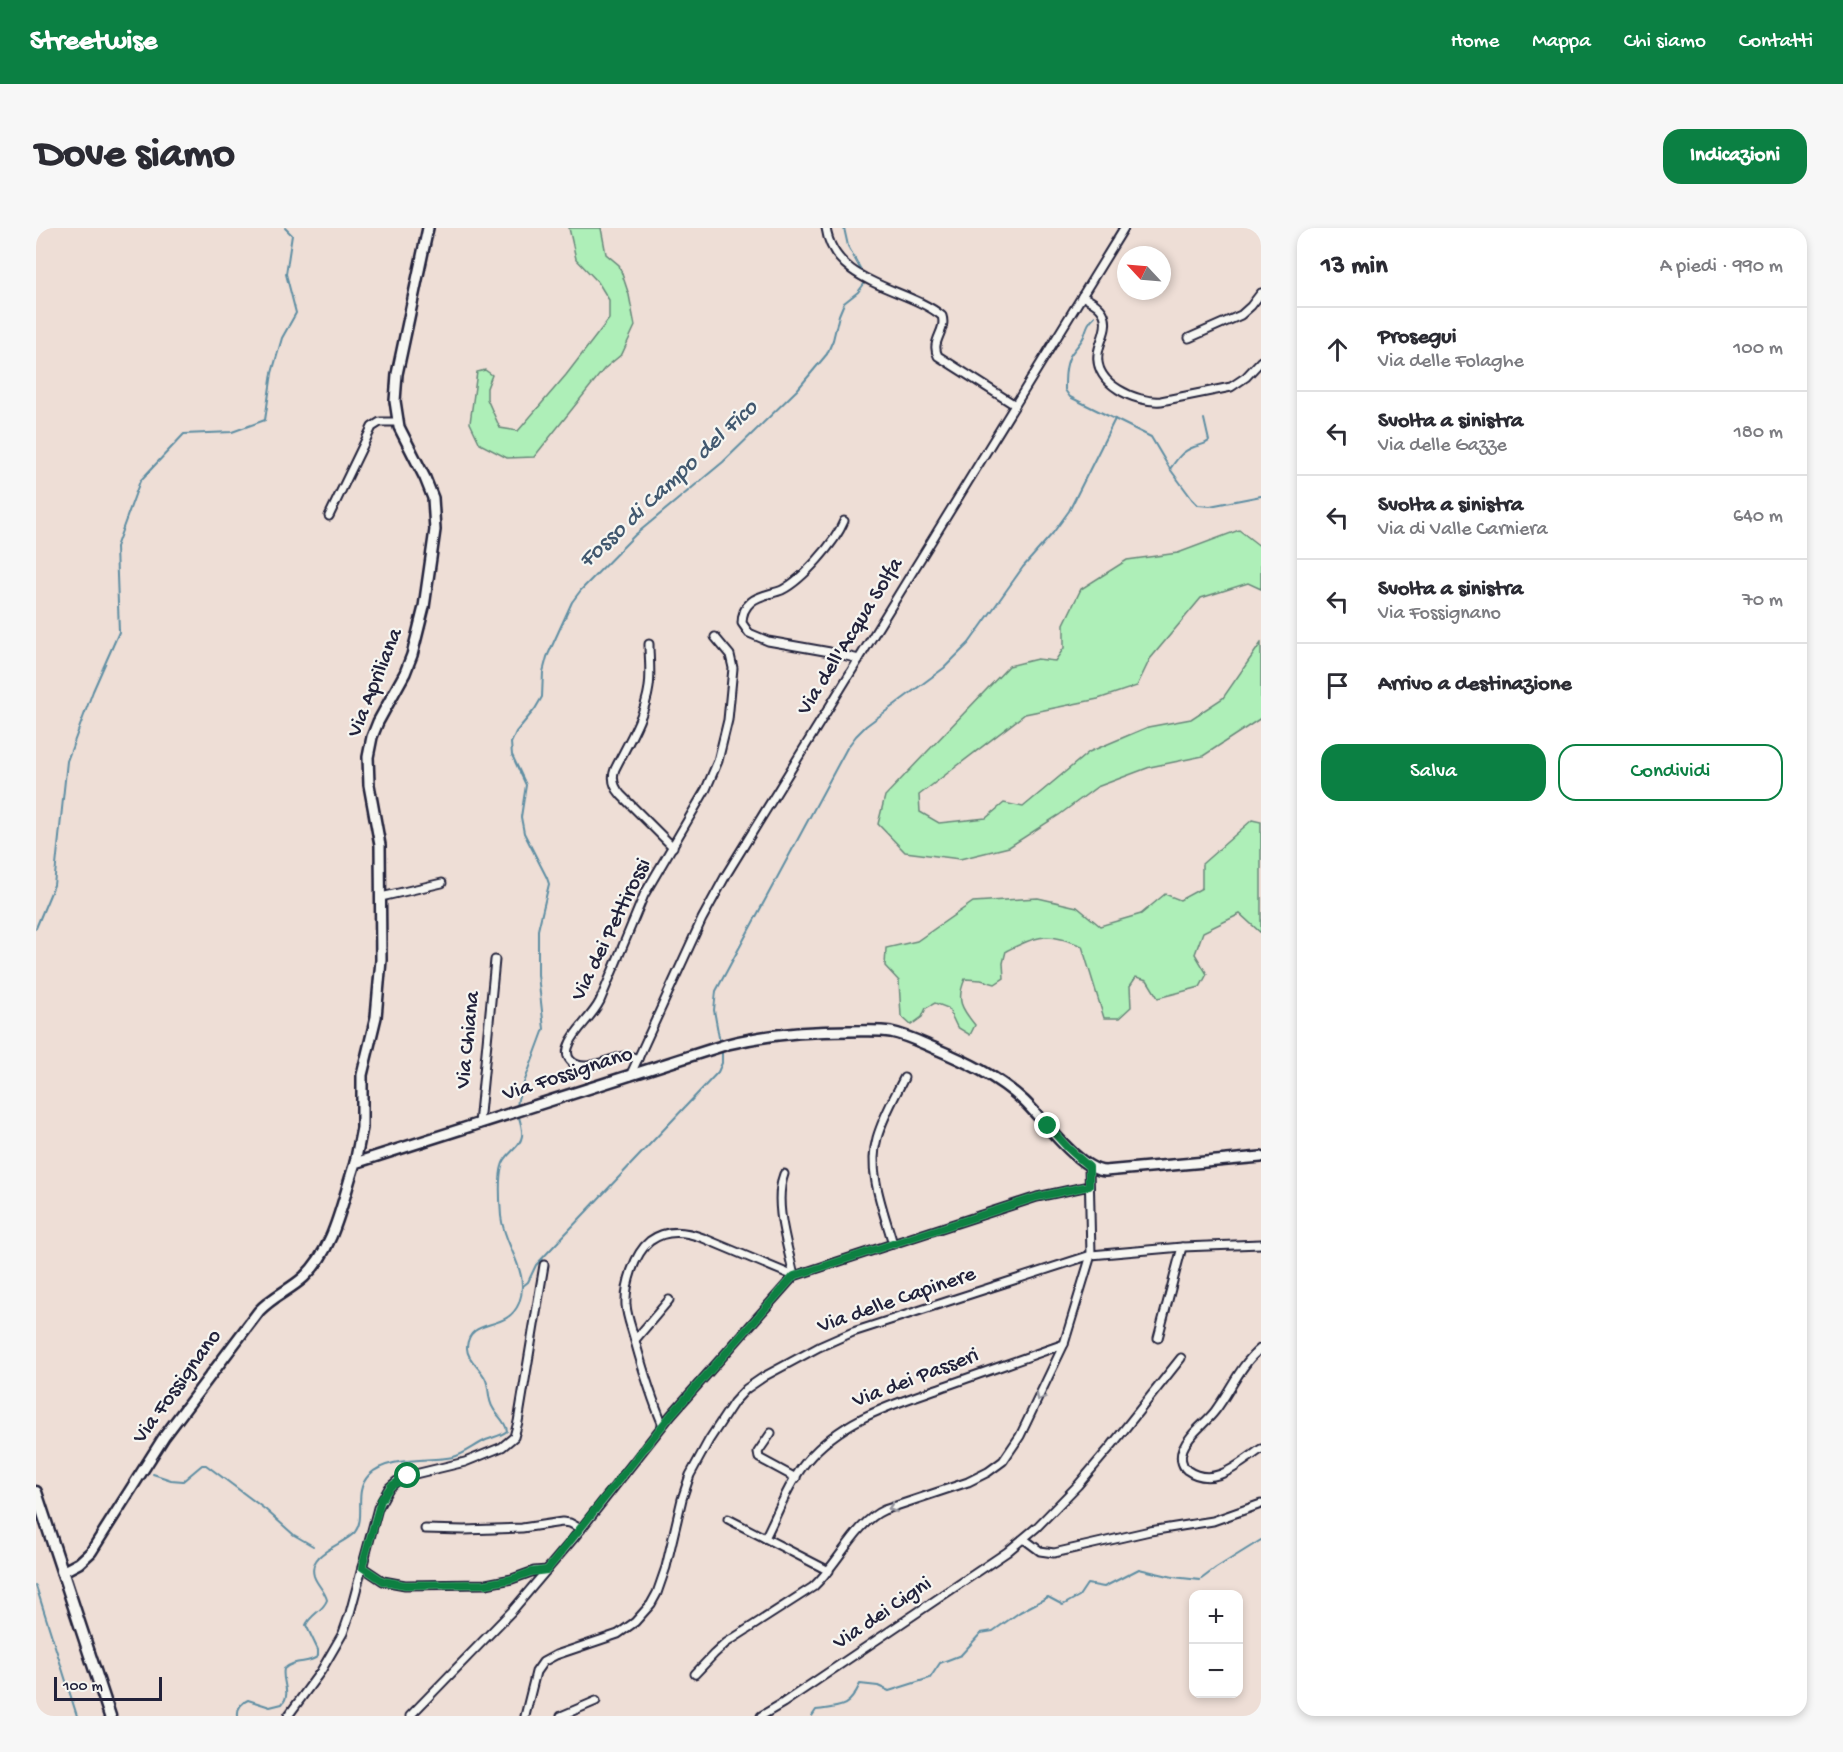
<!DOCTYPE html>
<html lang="it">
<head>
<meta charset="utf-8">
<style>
  :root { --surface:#fff; --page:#f7f7f7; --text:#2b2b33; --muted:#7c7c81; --line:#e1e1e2; --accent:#0b8043 }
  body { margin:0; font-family:"Gochi Hand",sans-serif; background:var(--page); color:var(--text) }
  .controls { position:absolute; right:18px; bottom:18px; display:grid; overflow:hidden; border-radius:12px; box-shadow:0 3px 9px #0003 }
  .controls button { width:54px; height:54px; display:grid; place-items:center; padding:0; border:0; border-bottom:2px solid var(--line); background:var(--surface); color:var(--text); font:30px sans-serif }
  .compass { position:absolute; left:1081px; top:18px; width:54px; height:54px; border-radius:50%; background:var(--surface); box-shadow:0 3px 9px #0003; rotate:296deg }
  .scale { position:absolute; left:18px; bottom:15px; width:108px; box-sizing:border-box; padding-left:6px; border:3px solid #22223b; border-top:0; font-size:16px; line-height:21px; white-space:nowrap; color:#22223b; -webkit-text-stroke:4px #f6f6f2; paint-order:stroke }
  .stop { position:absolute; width:18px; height:18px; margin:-14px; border:4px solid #0b8043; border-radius:50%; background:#fff }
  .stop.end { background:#0b8043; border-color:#fff; box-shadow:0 2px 6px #0008 }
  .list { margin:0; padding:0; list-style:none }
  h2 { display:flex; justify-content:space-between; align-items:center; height:78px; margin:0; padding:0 24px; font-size:26px }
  h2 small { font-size:20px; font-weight:400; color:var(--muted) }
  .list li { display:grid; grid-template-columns:39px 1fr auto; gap:18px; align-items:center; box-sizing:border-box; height:84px; padding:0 24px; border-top:2px solid var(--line) }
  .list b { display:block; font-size:22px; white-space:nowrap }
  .list p { margin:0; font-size:20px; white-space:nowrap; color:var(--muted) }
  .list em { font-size:20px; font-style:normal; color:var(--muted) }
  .actions { display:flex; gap:12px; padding:18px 24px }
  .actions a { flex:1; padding:14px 0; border:2px solid var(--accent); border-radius:18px; text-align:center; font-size:21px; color:var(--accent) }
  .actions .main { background:var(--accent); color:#fff }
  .icon { flex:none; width:33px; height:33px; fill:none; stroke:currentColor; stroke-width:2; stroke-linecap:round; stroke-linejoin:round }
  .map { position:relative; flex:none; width:1225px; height:1488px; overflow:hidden; border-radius:18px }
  header { display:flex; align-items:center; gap:36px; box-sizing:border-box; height:84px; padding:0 30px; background:var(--accent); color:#fff }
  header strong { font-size:28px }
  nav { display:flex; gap:33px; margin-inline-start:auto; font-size:21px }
  .intro { display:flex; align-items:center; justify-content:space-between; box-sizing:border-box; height:144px; padding:0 36px }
  h1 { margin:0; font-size:42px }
  .button { padding:15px 27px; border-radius:18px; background:var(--accent); color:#fff; font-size:21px; font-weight:700 }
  main { display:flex; gap:36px; padding:0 36px }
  aside { flex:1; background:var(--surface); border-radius:18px; box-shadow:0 3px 9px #0003 }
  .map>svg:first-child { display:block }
  .green { fill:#aeefb8; stroke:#68887a; stroke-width:1.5 }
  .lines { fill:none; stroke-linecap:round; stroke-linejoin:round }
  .stream { stroke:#5f8ea3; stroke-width:2 }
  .minor-casing { stroke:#22223b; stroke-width:11 }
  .tertiary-casing { stroke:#22223b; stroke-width:14 }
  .secondary-casing { stroke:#22223b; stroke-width:15 }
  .minor { stroke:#f6f6f2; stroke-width:7 }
  .tertiary { stroke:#f6f6f2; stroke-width:9 }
  .secondary { stroke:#f6f6f2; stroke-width:10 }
  .oneway { stroke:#9797a0 }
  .route { stroke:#0b8043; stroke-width:8 }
  .labels { text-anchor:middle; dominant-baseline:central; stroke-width:4.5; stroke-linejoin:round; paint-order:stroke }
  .street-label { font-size:22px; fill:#22223b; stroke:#f6f6f2 }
  .water-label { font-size:24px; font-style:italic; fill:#41586f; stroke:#f6f6f2 }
</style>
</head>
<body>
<header>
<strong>Streetwise</strong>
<nav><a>Home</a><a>Mappa</a><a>Chi siamo</a><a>Contatti</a></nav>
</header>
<div class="intro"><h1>Dove siamo</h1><a class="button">Indicazioni</a></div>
<main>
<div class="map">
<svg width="1225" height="1488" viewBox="0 0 1225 1488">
  <rect width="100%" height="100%" fill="#eeded6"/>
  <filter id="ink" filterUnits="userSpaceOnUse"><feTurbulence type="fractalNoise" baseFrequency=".0167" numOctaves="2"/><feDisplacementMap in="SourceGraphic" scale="12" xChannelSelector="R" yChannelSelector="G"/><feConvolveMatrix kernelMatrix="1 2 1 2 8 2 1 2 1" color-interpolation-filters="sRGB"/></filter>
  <g filter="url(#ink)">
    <!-- green -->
    <g class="green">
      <polygon points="533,0 565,0 570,26 583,37 593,67 599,98 586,126 568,141 498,229 471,230 444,216 434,195 441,144 449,142 456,147 451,160 451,171 464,200 482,203 530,147 573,91 573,72 562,54 540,31"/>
      <polygon points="1203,302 1225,319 1225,361 1212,355 1165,370 1114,431 1101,458 1062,471 989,486 883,567 884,584 903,595 950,590 968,575 987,579 1053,524 1112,499 1155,491 1187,470 1225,415 1225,490 1167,528 1114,539 1061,559 1023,587 973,619 924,631 869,624 842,596 849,568 973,438 1001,431 1019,433 1028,420 1028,396 1045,361 1091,332 1142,325"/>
      <path d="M1216 592 1225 594V705L1204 686 1167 704 1159 726 1171 746 1164 759 1122 770 1111 752 1100 749 1094 758 1095 779 1083 790H1068L1046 718C1012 704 1003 707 970 723L967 735 968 750 959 756 945 752 929 751C920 772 925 780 939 797L934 807 921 799 912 780 899 775 890 780 886 789 875 797 865 788 863 753 849 738 850 720 881 713 937 674 1002 670 1041 679 1064 698 1105 686 1129 666 1144 672 1166 660V636Z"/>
    </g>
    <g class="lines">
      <!-- stream -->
      <g class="stream">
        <polyline points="808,0 812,18 825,42"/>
        <path d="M1059 88C1052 94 1051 99 1048 108 1045 115 1038 121 1034 128 1029 138 1029 150 1029 162L1034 169 1115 209 1134 241 1156 271 1162 277 1174 278 1225 268"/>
        <path d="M1134 241C1141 231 1146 223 1158 219 1164 217 1168 217 1173 213L1168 191"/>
        <polyline points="0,700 18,657 31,533 57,463 83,404 80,319 104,253 148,206 196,204 229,192 236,145 246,110 260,85 250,46 256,7 249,0"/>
        <polyline points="684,815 678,782 680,763 811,520 820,508 830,498 908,440 933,415 987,339 1017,305 1033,283 1079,191"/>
        <polyline points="481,880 482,871 508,801 502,747 502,702 513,656 511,650 488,605 485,589 490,557 476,527 475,515 480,504 499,481 506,469 507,444 511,429 536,374 545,362 599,307 687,234 761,162 791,126 797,112 803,87 808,75 822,64 828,56"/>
        <polyline points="487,1058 492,1054 500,1037 682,844 686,835 686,820"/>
        <polyline points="117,1246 135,1252 147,1253 166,1237 170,1237 230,1282 258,1307 277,1318"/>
        <polyline points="0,1358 41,1488"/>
        <path d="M202 1488C201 1480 205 1475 212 1472L234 1479 246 1476C256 1465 245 1453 248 1441 260 1430 273 1437 282 1428V1422L270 1397C275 1386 287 1383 291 1372 289 1363 281 1357 278 1348 271 1324 308 1317 319 1304 331 1288 316 1265 333 1247 352 1228 392 1234 417 1229 429 1226 439 1217 450 1212 457 1209 465 1208 471 1203 470 1194 461 1188 457 1180 451 1171 454 1159 449 1150 444 1140 430 1130 431 1119 433 1088 471 1105 483 1075 495 1043 468 1019 465 988 464 973 462 952 466 938 469 925 484 921 486 908 487 901 484 893 482 886"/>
        <path d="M776 1488 780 1482C806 1479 813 1480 824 1456L842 1458 853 1463 894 1450 904 1435 925 1427 945 1405 957 1403 984 1384 1012 1369 1027 1377 1043 1368 1051 1356 1068 1359 1103 1341 1137 1349 1164 1352 1180 1340 1225 1312"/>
      </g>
      <!-- minor casing -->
      <g class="minor-casing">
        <g id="minor">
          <path d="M790 0C798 57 871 59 906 88 911 103 894 113 902 128L979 177"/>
          <path d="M1046 68C1055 73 1067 79 1069 90 1072 102 1063 114 1062 126 1058 156 1100 175 1125 173L1195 159 1210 149 1225 133"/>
          <polyline points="1153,110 1205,87 1215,78 1225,65"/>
          <polyline points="293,288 336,199 344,194 362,194"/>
          <path d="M808 293C799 315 767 351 746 362 736 366 723 367 715 374 709 379 706 387 706 395L713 405 732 413 794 424 823 431"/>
          <path d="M613 416C613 430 615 445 613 459 609 488 592 515 579 541 575 551 578 559 585 567L637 619"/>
          <polyline points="345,669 406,655"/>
          <path d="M602 831C598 829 593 828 589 828 573 830 548 846 535 833 530 828 531 821 534 815 540 801 556 789 564 773L608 667 670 561 682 533 692 492 697 440 694 427 679 409"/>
          <polyline points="594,848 666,691 690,647 1088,0"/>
          <polyline points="443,896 459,732"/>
          <path d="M748 946C737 976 752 1018 758 1048"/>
          <path d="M857 1016C848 983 831 945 841 910 847 889 858 870 868 850"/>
          <polyline points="1122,1110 1146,1019"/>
          <polyline points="599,1112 633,1072"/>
          <path d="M1225 1120C1204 1137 1195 1162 1179 1183 1170 1195 1153 1206 1147 1221 1144 1228 1145 1237 1151 1242 1178 1261 1204 1235 1225 1221"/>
          <path d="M627 1197C615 1169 607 1142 599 1113 596 1101 591 1089 590 1077 589 1057 598 1026 614 1013 630 1001 649 1003 667 1010L758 1048"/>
          <polyline points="735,1205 722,1224 723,1230 760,1250"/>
          <polyline points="692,1291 793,1343"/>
          <polyline points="389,1301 428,1302 486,1300 526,1294 534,1295 545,1301"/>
          <path d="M729 1310C742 1285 752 1256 770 1234 808 1189 859 1176 912 1157 951 1143 989 1130 1028 1116"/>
          <polyline points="988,1311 1004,1323 1018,1325 1114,1303 1177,1293 1225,1276"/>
          <polyline points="326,1339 347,1353 369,1357 450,1356 476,1351 498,1343 511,1342"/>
          <path d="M659 1446 678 1426 690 1415 777 1359C801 1338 820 1294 848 1282L932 1254 952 1244 967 1233 984 1208 1028 1116 1055 1027 1053 939"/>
          <polyline points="252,1488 285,1443 307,1405 314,1385 342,1280 353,1260 361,1253 375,1247 429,1234 466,1219 478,1209 482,1194 508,1037"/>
          <polyline points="374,1488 476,1383 537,1311 635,1187 758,1048 1001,969 1053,958"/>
          <polyline points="489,1488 500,1444 507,1434 520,1427 582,1406 599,1394 615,1376 621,1365 630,1339 646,1271 654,1247 673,1212 698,1174 710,1161 729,1148 783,1119 817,1104 1055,1027 1146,1019 1225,1016"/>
          <polyline points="525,1488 560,1473"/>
          <polyline points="725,1488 747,1475 971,1324 1001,1299 1042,1257 1076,1217 1145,1130"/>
        </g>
      </g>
      <!-- tertiary casing -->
      <g class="tertiary-casing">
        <g id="tertiary">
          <polyline points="319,935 326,900 326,847 340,789 345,732 344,617 333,557 332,529 336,509 342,494 369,445 376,427 388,379 399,302 397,270 389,250 363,199 359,173 361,146 392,0"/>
          <path d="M26 1344 43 1335 55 1324 128 1209 223 1083C237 1068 254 1062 268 1049 299 1020 306 973 319 935L692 816C732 806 773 803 814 803 828 803 842 802 855 804 870 807 884 814 898 820 931 834 961 848 988 873 1007 891 1043 942 1069 943L1225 929"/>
        </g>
      </g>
      <!-- secondary casing -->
      <g class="secondary-casing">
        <polyline id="secondary" points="0,1264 74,1488"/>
      </g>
      <!-- minor -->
      <use href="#minor" class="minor"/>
      <!-- tertiary -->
      <use href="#tertiary" class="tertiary"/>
      <!-- secondary -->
      <use href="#secondary" class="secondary"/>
    </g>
    <!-- one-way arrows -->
    <defs><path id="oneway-chevron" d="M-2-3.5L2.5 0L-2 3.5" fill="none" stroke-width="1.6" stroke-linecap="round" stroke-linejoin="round" transform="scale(1.5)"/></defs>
    <g class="oneway">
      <use href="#oneway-chevron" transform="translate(1004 1169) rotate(115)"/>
      <use href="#oneway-chevron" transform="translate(856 1280) rotate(161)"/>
    </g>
  </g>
  <g class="lines" filter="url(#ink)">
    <!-- route -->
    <polyline class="route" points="372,1248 355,1258 345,1272 326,1339 347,1353 369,1357 450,1356 476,1351 495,1344 511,1342 635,1187 758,1048 1001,969 1053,958 1053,939 1032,920 1012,898"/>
  </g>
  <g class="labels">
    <!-- street labels -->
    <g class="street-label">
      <text transform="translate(815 409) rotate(-58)">Via dell'Acqua Solfa</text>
      <text transform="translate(340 455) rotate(-68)">Via Apriliana</text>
      <text transform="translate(576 702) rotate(-64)">Via dei Pettirossi</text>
      <text transform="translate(433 812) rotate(-84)">Via Chiana</text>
      <text transform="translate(532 847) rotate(-18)">Via Fossignano</text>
      <text transform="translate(861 1073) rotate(-19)">Via delle Capinere</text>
      <text transform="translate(880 1151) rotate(-21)">Via dei Passeri</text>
      <text transform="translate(142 1159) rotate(-54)">Via Fossignano</text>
      <text transform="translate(847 1386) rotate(-34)">Via dei Cigni</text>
    </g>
    <!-- water labels -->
    <g class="water-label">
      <text transform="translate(633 257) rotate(-43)">Fosso di Campo del Fico</text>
    </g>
  </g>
</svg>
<div class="controls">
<button>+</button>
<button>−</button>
</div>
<svg class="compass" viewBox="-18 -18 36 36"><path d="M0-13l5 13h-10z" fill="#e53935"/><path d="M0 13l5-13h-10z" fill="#7c7c81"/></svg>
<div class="scale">100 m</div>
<div class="stop" style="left:372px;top:1248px"></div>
<div class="stop end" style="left:1012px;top:898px"></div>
</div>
<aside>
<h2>13 min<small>A piedi · 990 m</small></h2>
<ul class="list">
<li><svg class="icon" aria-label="ahead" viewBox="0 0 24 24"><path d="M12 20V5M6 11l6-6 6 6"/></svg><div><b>Prosegui</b><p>Via delle Folaghe</p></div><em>100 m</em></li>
<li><svg class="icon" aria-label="left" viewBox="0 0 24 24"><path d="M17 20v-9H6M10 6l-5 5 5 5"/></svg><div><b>Svolta a sinistra</b><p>Via delle Gazze</p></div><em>180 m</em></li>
<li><svg class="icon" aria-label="left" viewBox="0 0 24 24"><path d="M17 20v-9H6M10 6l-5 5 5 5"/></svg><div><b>Svolta a sinistra</b><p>Via di Valle Carniera</p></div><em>640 m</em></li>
<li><svg class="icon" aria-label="left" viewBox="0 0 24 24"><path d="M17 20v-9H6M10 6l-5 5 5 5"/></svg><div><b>Svolta a sinistra</b><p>Via Fossignano</p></div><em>70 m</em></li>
<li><svg class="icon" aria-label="arrive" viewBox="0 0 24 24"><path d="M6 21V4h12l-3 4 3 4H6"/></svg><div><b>Arrivo a destinazione</b></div></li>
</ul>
<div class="actions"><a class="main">Salva</a><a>Condividi</a></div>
</aside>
</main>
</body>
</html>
